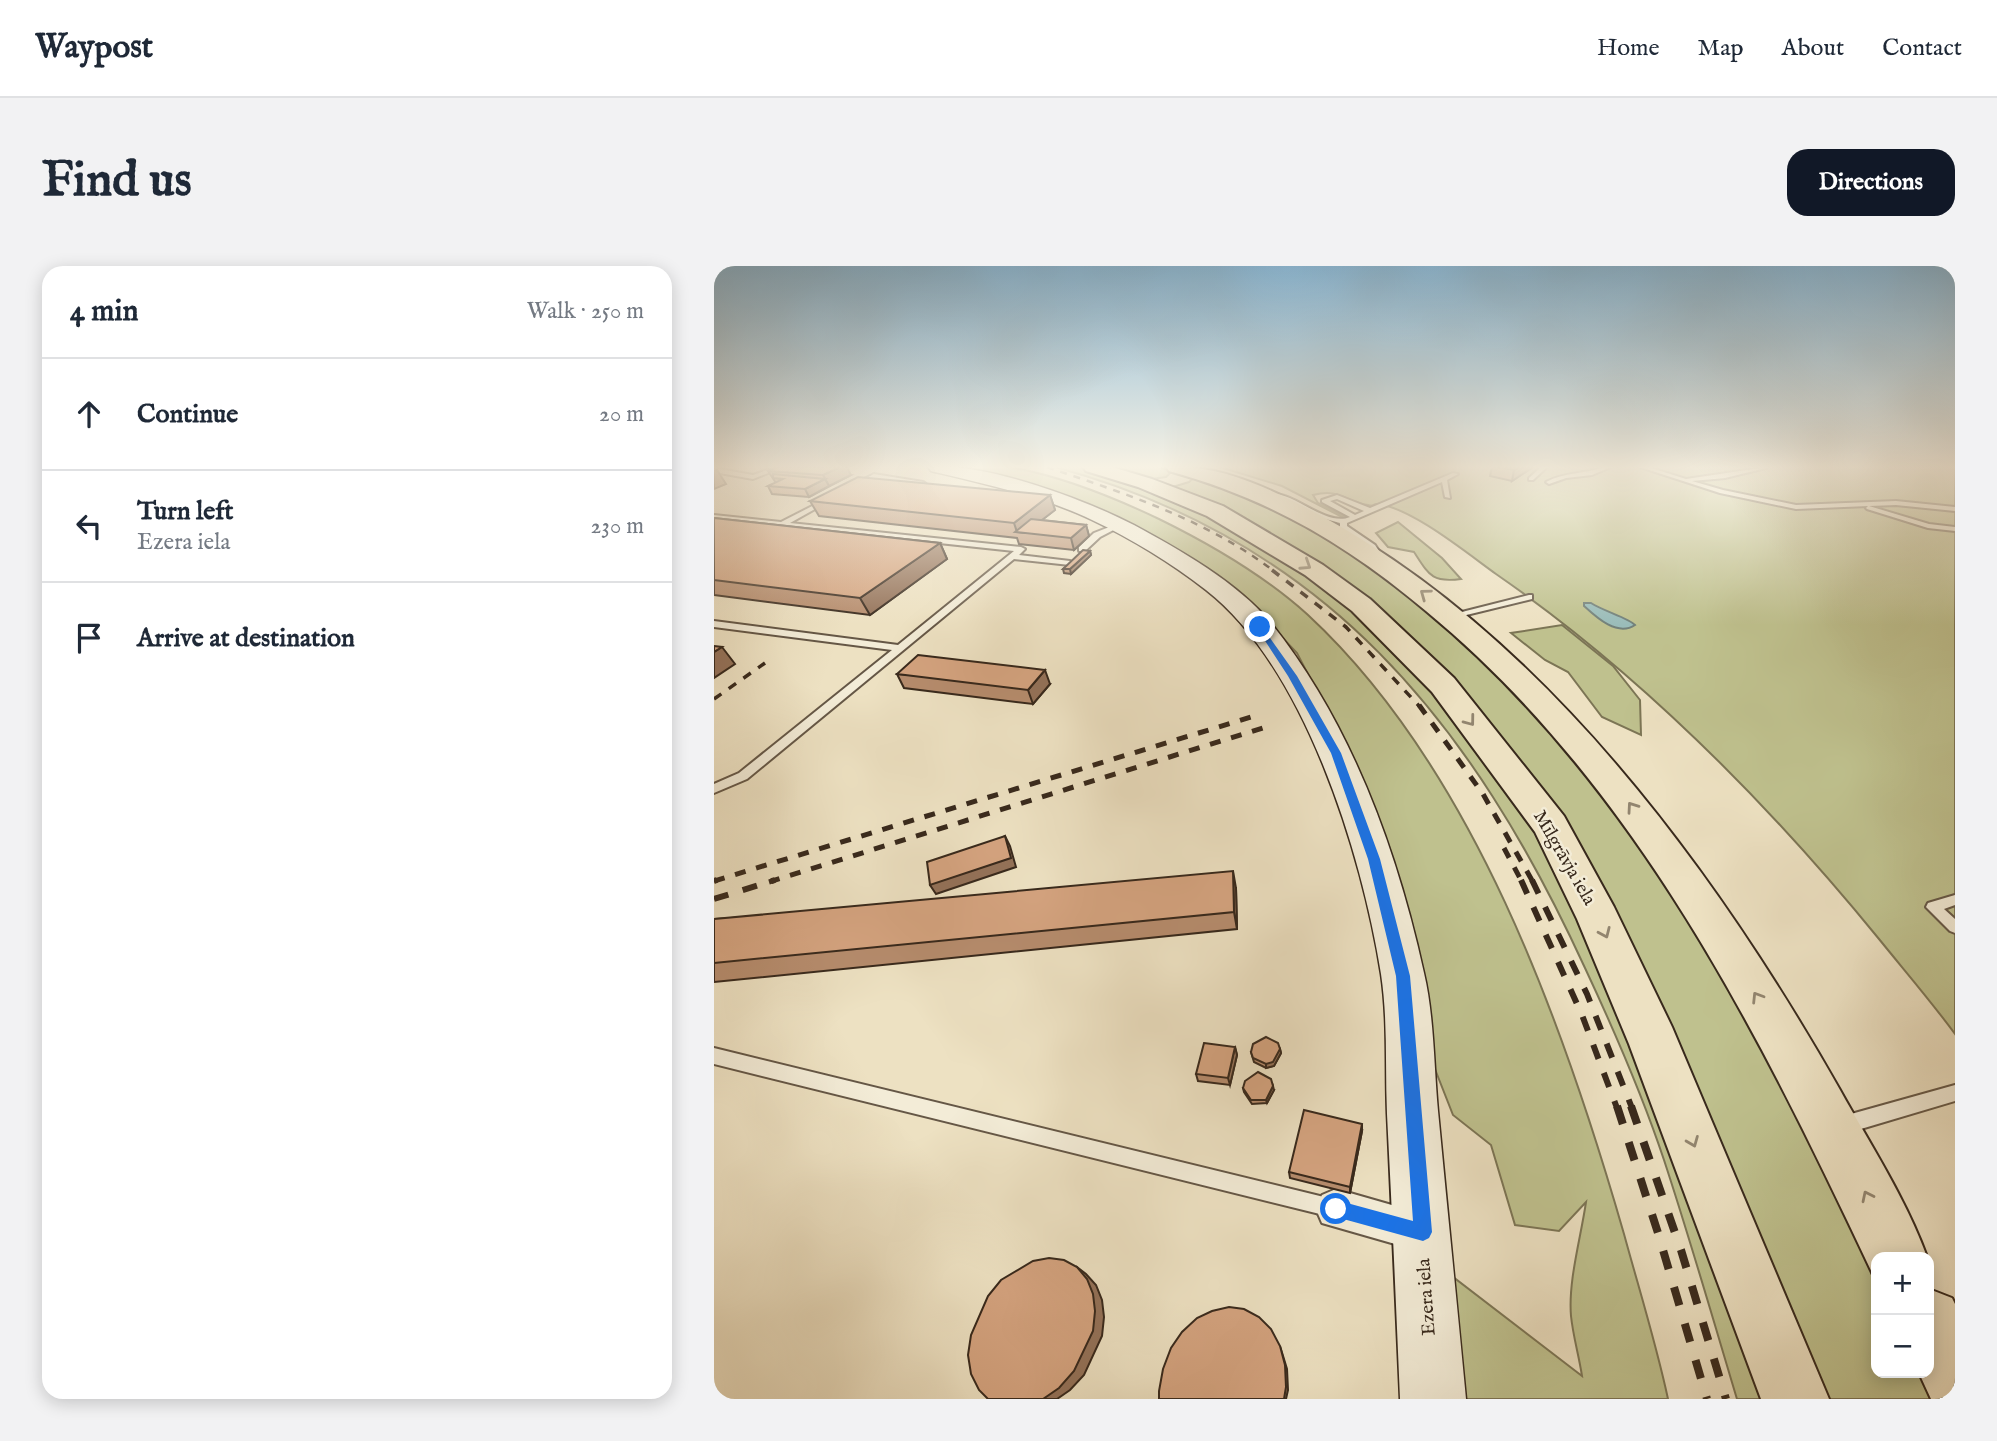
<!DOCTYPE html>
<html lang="en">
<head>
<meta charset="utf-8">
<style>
  :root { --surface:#fff; --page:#f2f2f3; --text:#1f2937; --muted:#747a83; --line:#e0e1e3; --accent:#111827 }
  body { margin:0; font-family:"IM FELL English",serif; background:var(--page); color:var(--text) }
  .controls { position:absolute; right:21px; bottom:21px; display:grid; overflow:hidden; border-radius:14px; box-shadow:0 4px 18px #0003 }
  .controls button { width:63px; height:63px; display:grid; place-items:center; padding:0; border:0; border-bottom:2px solid var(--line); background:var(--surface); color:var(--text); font:35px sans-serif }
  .stop { position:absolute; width:21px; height:21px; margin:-16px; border:5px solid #1a73e8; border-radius:50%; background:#fff }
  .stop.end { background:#1a73e8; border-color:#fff; box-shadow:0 2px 7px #0008 }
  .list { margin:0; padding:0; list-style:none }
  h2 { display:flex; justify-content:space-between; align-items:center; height:91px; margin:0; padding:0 28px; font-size:30px }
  h2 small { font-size:23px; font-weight:400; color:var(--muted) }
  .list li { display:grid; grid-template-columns:46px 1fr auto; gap:21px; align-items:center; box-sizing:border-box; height:112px; padding:0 28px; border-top:2px solid var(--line) }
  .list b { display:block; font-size:26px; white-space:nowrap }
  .list p { margin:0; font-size:23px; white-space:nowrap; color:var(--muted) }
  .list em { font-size:23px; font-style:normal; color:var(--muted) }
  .icon { flex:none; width:38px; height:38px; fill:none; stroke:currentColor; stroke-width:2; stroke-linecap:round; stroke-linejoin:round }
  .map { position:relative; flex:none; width:1241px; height:1133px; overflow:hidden; border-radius:21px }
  header { display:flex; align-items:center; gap:42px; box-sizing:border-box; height:98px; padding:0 35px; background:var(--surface); border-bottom:2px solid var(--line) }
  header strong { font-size:33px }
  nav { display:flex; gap:38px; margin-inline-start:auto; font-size:24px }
  .intro { display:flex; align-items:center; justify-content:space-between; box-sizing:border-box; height:168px; padding:0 42px }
  h1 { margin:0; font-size:49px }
  .button { padding:18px 32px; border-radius:21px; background:var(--accent); color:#fff; font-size:24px; font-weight:700 }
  main { display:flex; gap:42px; padding:0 42px }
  aside { flex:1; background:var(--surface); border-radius:21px; box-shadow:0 4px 18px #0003 }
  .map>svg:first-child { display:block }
  .green { fill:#bfc18e; stroke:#7c7555; stroke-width:2 }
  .water { fill:#9abcb9; stroke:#73817a; stroke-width:2 }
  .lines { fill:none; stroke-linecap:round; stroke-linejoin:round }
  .lane-casing { stroke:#655746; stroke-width:4 }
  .street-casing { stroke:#655746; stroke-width:4 }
  .secondary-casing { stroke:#38291c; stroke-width:3 }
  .primary-casing { stroke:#38291c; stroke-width:4 }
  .lane { fill:#f3ecd7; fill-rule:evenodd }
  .street { fill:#f3ecd7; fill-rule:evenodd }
  .secondary { fill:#f3ecd7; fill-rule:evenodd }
  .primary { fill:#ede1c2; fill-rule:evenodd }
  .rail-far4 { stroke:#38291c; stroke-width:2.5; stroke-dasharray:7 7; stroke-linecap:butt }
  .rail-far3 { stroke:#38291c; stroke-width:3.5; stroke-dasharray:9 9; stroke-linecap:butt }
  .rail-far2 { stroke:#38291c; stroke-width:5; stroke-dasharray:11 11; stroke-linecap:butt }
  .rail-far1 { stroke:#38291c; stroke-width:6; stroke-dasharray:15 15; stroke-linecap:butt }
  .rail { stroke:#38291c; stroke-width:8; stroke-dasharray:19 19; stroke-linecap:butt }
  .wall { fill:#b68c6d; stroke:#38291c; stroke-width:2 }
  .shaded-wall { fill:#947259; stroke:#38291c; stroke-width:2 }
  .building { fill:#d4a37f; stroke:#38291c; stroke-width:2 }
  .oneway { stroke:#92856f }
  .route { fill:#1a73e8 }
  .labels { text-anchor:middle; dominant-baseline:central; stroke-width:5; stroke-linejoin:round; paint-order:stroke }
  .street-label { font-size:19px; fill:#38291c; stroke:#f3ecd7 }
</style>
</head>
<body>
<header>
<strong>Waypost</strong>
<nav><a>Home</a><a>Map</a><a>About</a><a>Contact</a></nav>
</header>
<div class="intro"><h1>Find us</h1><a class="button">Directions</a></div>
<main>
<aside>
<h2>4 min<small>Walk · 250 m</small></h2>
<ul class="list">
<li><svg class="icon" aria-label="ahead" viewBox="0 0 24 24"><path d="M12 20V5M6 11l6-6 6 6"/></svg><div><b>Continue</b></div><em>20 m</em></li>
<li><svg class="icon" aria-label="left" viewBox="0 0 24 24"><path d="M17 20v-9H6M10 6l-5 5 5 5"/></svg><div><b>Turn left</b><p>Ezera iela</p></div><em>230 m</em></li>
<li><svg class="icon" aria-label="arrive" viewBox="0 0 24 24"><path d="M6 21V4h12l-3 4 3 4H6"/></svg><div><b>Arrive at destination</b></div></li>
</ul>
</aside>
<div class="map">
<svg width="1241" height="1133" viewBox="0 0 1241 1133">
  <rect width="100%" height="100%" fill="#ede1c2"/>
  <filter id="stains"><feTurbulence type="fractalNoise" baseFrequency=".00286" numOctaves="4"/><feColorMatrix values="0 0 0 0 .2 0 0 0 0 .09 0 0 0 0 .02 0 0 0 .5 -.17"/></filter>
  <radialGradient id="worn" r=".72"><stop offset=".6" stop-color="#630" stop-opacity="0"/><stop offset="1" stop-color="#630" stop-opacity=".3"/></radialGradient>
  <!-- green -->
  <g class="green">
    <path d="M246 201C262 201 280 198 296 201 347 210 399 231 445 253 498 279 551 310 594 349 759 502 849 756 910 968 925 1023 942 1077 954 1133H747L739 1011 868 1110C865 1090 859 1070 857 1050 854 1015 867 971 872 936L845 965 801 959 777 879 739 849 717 793 635 487 583 387 550 352 468 289 287 210Z"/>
    <path d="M341 201H365L395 209 499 250 612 320 727 430 823 563 871 655 1054 1133H1023C999 1053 976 973 950 894 928 828 900 764 871 702 758 456 611 274 341 201Z"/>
    <polygon points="389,201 443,201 458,205 452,211 437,213"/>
    <path d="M506 201H1241V768C1217 735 1190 704 1165 673 1053 536 928 409 782 308 754 288 698 242 664 238 657 238 661 241 654 239 630 235 626 222 599 229L604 237 633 251 630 252 568 220Z"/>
    <polygon points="482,210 510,219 642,283 831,447 976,644 1142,940 1165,991 1162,991 1162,1107 1215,1107 1215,1101 1229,1133 1104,1133 909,673 693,372 455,222 475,216"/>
    <path d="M684 256 728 292 747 313C718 317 715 309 700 286L674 281 662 267Z"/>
    <polygon points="848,359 899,400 926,434 927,469 888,451 854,406 831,394 797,367"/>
  </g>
  <!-- water -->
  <path class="water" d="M877 337C889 345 915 352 921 359 903 371 882 351 870 340V337Z"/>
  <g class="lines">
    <!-- lane casing -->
    <g class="lane-casing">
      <g id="lane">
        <polygon points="62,201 69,201 39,213 0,206 0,202 39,209"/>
        <polygon points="827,201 833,201 819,214 815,214 815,212"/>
        <path d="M890 201H897L878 209 852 212 835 218 832 216C850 206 871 208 890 201Z"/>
        <polygon points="926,201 934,201 972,213 1053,201 1052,202 1011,212 978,215 1009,224 1082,239 1182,235 1241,241 1241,245 1182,239 1155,240 1215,258 1241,261 1241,265 1214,262 1153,243 1152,242 1154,240 1082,243 1006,227"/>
        <path d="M739 207 744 208 733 214 736 232 731 231 728 216 633 257V260L661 279 671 294 667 296H664L655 283 626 263V257L608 252 551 228 554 226C562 228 569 229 576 232 593 239 618 259 636 251L608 236V234L623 229 656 242ZM623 233 650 245 641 249 616 235Z"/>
        <polygon points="160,208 209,216 212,218 209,220 161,212 144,220 139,219"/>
        <polygon points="112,233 117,234 76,257 307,281 311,283 305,289 356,295 360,297 356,299 300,293 33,513 0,527 0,518 25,507 178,384 0,361 0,355 184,379 300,285 0,253 0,249 67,256"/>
        <polygon points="403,258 409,259 386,271 371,285 365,285 365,281 380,267"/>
        <polygon points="815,329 818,329 818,333 740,352 736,349"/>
        <polygon points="1241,629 1241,639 1230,643 1241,653 1241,667 1236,665 1212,641 1214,637"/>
        <polygon points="0,782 618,933 625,935 627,942 625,949 618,951 0,798"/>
        <polygon points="1241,819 1241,835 1130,868 1124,865 1121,859 1124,853 1130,850"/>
      </g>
    </g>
    <!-- street casing -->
    <g class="street-casing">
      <polygon id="street" points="622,923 723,952 729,966 723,980 709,986 608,957 602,943 608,929"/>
    </g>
    <!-- secondary casing -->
    <g class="secondary-casing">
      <path id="secondary" d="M214 201C271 196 369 233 420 259 466 284 523 316 557 357 637 457 683 584 710 707 720 749 720 802 724 845 733 941 743 1037 752 1133H686C682 1038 678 943 673 848 671 802 674 754 667 708 648 588 591 401 492 324 457 297 418 273 378 254 331 231 267 217 217 205Z"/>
    </g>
    <!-- primary casing -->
    <g class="primary-casing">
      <g id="primary">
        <polygon points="369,201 398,201 438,213 509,240 609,299 656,333 740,412 850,550 900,641 958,761 1115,1133 1047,1133 915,778 863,653 821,566 718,426 638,345 591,309 493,250 424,221 372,205"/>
        <path d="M452 201C502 197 555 222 598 245 827 365 1001 604 1126 824 1156 878 1192 933 1213 991H1162L1161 1013C1046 769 923 519 712 345 632 278 556 233 455 205Z"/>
        <polygon points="1215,1023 1238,1032 1241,1038 1241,1133 1217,1133 1205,1107 1215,1107"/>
      </g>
    </g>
    <!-- lane -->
    <use href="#lane" class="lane"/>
    <!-- street -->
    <use href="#street" class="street"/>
    <!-- secondary -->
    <use href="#secondary" class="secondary"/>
    <!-- primary -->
    <use href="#primary" class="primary"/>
    <!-- rail-far4 -->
    <path class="rail-far4" d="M333 201C412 228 494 254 561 306"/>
    <!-- rail-far3 -->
    <g class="rail-far3">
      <polyline points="558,304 632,361 706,441"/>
      <polyline points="0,433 51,397"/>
    </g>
    <!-- rail-far2 -->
    <g class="rail-far2">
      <polyline points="705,439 769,528 819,616"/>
      <polyline points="790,582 808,616"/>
      <polyline points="0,615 547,448"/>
      <polyline points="55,616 555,460"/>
    </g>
    <!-- rail-far1 -->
    <g class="rail-far1">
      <polyline points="807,614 868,749 903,842"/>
      <polyline points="818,614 873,728 918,842"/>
      <polyline points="0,615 3,614"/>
      <polyline points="0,633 61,614"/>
    </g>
    <!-- rail -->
    <g class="rail">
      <polyline points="903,840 944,967 993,1133"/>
      <polyline points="917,840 967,984 1012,1133"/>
    </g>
  </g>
  <!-- wall -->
  <g class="wall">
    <polygon points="778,201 819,201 798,215 776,210"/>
    <polygon points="54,205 137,209 95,231 58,228 54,220 62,217"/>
    <polygon points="336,229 341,244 328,254 372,259 375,270 360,284 305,278 303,272 105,250 96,235"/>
    <polygon points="0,252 226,277 233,293 156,349 0,329"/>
    <polygon points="376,285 377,289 357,308 350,307 349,303"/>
    <polygon points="183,408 336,418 319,438 190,422"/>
    <polygon points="522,622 523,663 0,716 0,653"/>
    <polygon points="521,781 523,789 516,819 484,815 482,808"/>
    <polygon points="566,783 567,787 560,800 552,802 540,796 537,786"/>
    <polygon points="529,822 560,824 553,837 538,838 530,826"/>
    <polygon points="648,865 636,927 576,912 575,906"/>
  </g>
  <!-- shaded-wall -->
  <g class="shaded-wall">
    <polygon points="126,201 133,201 137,209 115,220 109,209"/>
    <polygon points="806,201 819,201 798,215 800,204"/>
    <polygon points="3,204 12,218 0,223 0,205"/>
    <polygon points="111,213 115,220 95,231 91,223"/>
    <polygon points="336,229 341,244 311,267 303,266 300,257"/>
    <polygon points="372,259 375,270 360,284 357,272"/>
    <polygon points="226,277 233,293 156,349 146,332"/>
    <polygon points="376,285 377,289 357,308 356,303"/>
    <polygon points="8,381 21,398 0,412 0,386"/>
    <polygon points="331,404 336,418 319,438 314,424"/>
    <polygon points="291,570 296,580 302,601 222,628 216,619"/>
    <polygon points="519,605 522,622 523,663 520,646"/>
    <polygon points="521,781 523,789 516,819 514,812"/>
    <polygon points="566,783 567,787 560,800 552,802 552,798"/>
    <polygon points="559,820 560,824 553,837 552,834"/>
    <polygon points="648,858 648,865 636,927 636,921"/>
    <polygon points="363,1001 372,1008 382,1019 388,1034 390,1051 388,1070 370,1109 356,1124 343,1133 329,1133"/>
    <polygon points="566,1080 573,1103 574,1124 572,1133 570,1133"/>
  </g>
  <!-- building -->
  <g class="building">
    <polygon points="63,201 126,201 109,209 54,205"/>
    <polygon points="784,201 806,201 800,204"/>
    <polygon points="59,208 111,213 91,223 54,220 69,213 59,212"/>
    <polygon points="144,211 336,229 300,257 96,235"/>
    <polygon points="0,252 226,277 146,332 0,314"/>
    <polygon points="317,253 372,259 357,272 301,266"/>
    <polygon points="369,284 376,285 356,303 349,303"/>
    <polygon points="0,380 8,381 0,386"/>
    <polygon points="204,389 331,404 314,424 183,408"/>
    <polygon points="291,570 297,592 216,619 213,596"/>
    <polygon points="519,605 520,646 0,697 0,653"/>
    <polygon points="552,771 564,777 566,783 559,796 552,798 539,792 537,786 539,778"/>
    <polygon points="490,777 521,781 514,812 482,808"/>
    <polygon points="544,806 557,813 559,820 552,834 537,834 529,822 531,815"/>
    <polygon points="590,844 648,858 636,921 575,906"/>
    <polygon points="335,992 350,994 363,1001 373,1013 379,1028 381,1045 379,1065 360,1105 345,1122 329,1133 274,1133 265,1124 257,1108 254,1089 257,1069 274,1030 287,1014 319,995"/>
    <polygon points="515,1041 530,1043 545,1051 557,1063 566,1080 571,1099 572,1121 570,1133 445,1133 445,1125 449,1103 457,1082 468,1066 483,1052 498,1045"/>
  </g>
  <!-- one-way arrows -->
  <defs><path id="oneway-chevron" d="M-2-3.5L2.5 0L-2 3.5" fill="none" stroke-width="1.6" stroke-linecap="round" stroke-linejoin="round" transform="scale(1.75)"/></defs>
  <g class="oneway">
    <use href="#oneway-chevron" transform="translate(592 299) rotate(33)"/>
    <use href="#oneway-chevron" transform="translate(711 328) rotate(-144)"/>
    <use href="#oneway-chevron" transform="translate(756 455) rotate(53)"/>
    <use href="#oneway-chevron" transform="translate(918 541) rotate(-125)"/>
    <use href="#oneway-chevron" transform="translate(891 667) rotate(66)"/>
    <use href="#oneway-chevron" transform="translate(1043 731) rotate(-122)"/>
    <use href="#oneway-chevron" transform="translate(979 876) rotate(68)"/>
    <use href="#oneway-chevron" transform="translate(1153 930) rotate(-116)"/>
  </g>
  <!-- sky -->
  <linearGradient id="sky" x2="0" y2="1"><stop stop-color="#89b7d5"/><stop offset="0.56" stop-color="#f7f2e4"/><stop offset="1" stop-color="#f7f2e4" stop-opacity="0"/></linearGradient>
  <rect width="1241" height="359" fill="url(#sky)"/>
  <!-- route -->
  <polygon class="route" points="546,358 583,410 627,487 666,593 696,710 718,966 715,972 709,975 622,951 616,949 613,943 616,937 622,934 699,955 682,710 654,593 617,487 574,410 542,361"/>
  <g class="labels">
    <!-- street labels -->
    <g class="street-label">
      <text transform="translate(850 592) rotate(60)">Mīlgrāvja iela</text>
      <text transform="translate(713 1031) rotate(-94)">Ezera iela</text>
    </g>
  </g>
  <rect width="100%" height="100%" filter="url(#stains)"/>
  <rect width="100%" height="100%" fill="url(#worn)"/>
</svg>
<div class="controls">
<button>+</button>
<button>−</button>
</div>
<div class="stop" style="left:622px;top:943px"></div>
<div class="stop end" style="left:546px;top:361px"></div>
</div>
</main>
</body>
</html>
